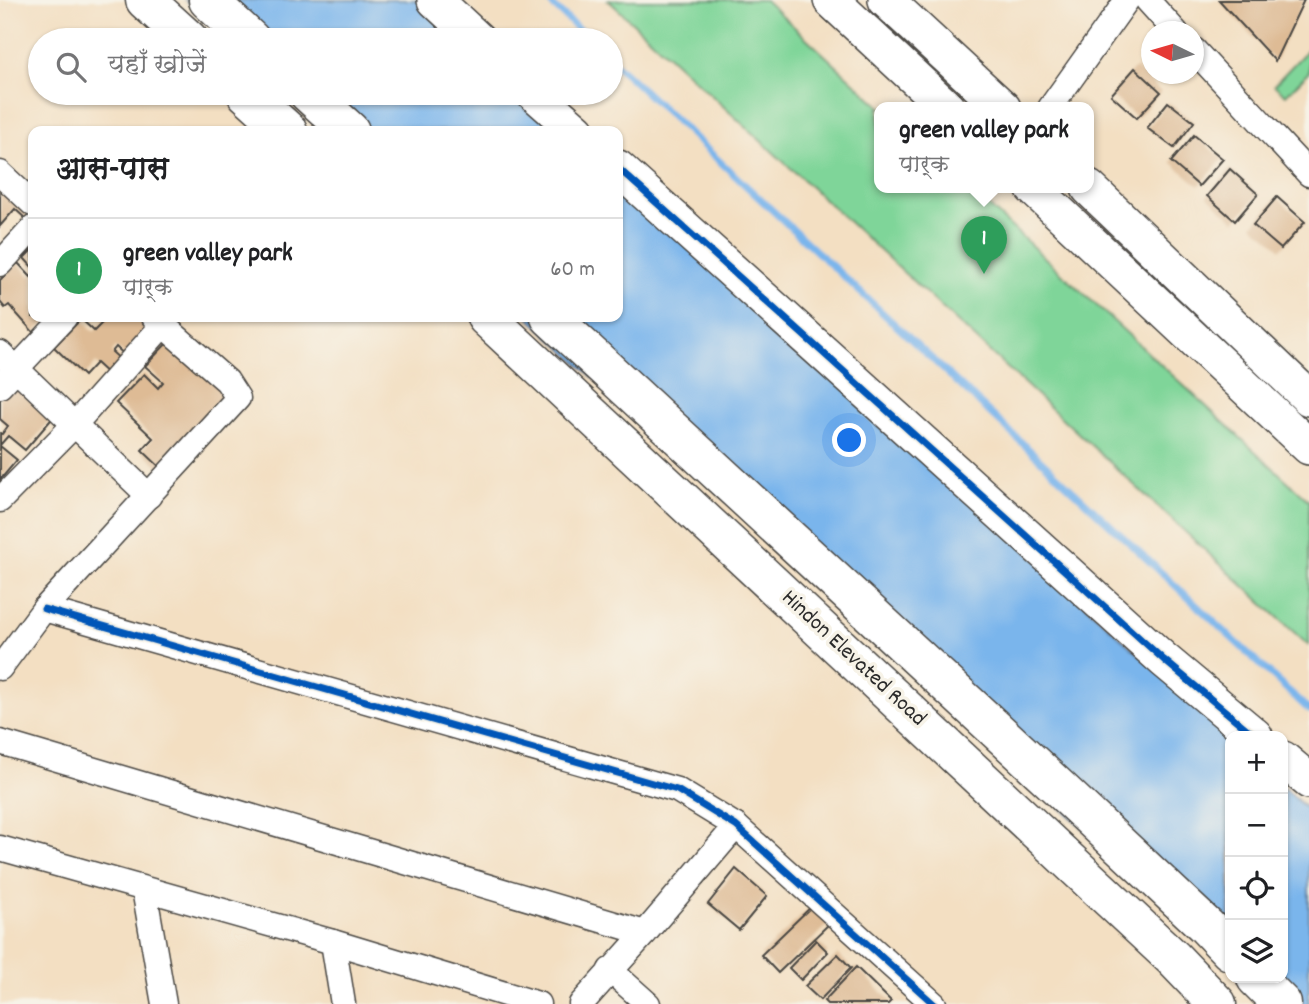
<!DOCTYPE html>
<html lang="hi">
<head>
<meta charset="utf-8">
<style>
  :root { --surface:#fff; --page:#f6f6f6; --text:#202124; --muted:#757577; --line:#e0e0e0; --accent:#0f766e }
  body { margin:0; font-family:Dekko,"Playpen Sans Deva",sans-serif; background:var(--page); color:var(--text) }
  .controls { position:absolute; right:21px; bottom:21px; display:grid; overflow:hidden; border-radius:14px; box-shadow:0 2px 5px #0004 }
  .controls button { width:63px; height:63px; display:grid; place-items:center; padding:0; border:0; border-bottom:2px solid var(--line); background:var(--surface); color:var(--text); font:35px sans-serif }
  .compass { position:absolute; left:1141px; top:21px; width:63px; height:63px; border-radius:50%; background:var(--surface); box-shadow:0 2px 5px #0004; rotate:275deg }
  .you { position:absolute; left:850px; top:441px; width:24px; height:24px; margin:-18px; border:5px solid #fff; border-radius:50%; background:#1a73e8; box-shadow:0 0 0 10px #1a73e833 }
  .badge { display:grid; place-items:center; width:46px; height:46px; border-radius:50%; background:var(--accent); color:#fff; font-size:23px; font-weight:700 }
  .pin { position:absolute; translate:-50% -58px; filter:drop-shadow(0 2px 4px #0008) }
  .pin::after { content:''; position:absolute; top:37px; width:24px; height:21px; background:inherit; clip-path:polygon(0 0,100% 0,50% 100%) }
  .popup { position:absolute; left:874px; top:102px; width:220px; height:91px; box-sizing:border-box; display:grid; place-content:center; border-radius:14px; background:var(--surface); filter:drop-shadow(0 2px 5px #0005); font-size:23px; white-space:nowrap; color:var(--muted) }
  .popup b { font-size:26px; color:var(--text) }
  .popup::after { content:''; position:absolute; left:50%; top:100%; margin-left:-14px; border:14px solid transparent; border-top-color:var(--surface) }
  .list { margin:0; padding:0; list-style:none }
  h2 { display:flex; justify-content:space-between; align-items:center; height:91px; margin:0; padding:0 28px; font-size:30px }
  h2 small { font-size:23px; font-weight:400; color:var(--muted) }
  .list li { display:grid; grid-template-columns:46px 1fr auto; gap:21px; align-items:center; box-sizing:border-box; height:105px; padding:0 28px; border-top:2px solid var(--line) }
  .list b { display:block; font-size:26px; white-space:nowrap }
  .list p { margin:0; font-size:23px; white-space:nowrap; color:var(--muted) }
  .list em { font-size:23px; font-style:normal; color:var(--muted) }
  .icon { flex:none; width:38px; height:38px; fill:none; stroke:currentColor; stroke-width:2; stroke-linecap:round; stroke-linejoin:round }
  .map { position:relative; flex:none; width:1309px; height:1004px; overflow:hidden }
  .search { position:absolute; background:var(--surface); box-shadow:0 2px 5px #0004; left:28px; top:28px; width:595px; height:77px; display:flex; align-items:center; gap:18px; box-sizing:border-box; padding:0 24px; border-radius:38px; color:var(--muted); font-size:26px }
  .panel { position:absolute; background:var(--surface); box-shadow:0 2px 5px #0004; left:28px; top:126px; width:595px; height:196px; border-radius:14px }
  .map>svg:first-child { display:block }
  .green { fill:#7fd599; stroke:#558062; stroke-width:2 }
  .water { fill:#7ab5ec; stroke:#52708c; stroke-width:2 }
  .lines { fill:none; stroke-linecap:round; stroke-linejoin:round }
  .stream { stroke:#7ab5ec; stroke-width:7 }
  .building { fill:#debb95 }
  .street-casing { stroke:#494642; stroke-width:27 }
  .secondary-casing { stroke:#494642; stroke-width:38 }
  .highway-casing { stroke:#494642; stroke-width:41 }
  .street { stroke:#fff; stroke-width:24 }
  .secondary { stroke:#fff; stroke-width:35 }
  .highway { stroke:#fff; stroke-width:38 }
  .cycleway-casing { stroke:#f7f3e8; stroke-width:11 }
  .cycleway { stroke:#0057b8; stroke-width:7 }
  .labels { text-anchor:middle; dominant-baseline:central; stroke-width:7; stroke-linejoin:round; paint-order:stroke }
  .street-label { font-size:23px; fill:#2b2b2b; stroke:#f7f3e8 }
</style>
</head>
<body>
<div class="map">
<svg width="1309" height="1004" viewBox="0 0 1309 1004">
  <rect width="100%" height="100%" fill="#f7f3e8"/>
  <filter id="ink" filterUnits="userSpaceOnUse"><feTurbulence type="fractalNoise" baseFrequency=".0143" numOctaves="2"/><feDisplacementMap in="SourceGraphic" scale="14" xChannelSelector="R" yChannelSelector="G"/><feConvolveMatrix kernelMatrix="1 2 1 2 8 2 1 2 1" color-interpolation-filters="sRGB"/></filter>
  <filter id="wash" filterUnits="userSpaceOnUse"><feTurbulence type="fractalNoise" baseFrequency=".00686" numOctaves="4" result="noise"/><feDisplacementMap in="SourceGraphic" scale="28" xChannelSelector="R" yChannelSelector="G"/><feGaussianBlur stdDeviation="1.57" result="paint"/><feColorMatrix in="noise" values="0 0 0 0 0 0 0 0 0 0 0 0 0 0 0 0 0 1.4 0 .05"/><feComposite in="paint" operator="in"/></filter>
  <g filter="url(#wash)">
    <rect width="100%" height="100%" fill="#f3dfc2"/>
    <!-- green -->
    <g class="green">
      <polygon points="608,0 765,0 882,108 879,108 879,188 969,188 1309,501 1309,646"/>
      <polygon points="1309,48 1309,72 1286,95 1274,85"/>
    </g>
    <!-- water -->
    <g class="water">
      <polygon points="185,0 424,0 468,40 229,40"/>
      <polygon points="286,93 527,93 569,131 327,131"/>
      <polygon points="618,175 1230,738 1230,962 873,637 528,317 618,317"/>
      <polygon points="1283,787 1309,811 1309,1004 1276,1004 1283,978"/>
    </g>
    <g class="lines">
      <!-- stream -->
      <g class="stream">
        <polyline points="547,0 590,40"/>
        <polyline points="611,60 1309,710"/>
      </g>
    </g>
    <g id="blocks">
      <!-- building -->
      <g class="building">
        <polygon points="1219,0 1304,0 1275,61"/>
        <polygon points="1135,68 1161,92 1137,118 1111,95"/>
        <polygon points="1168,102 1194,122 1174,148 1147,128"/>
        <polygon points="1194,135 1223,159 1199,186 1171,162"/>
        <polygon points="1230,169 1258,194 1235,221 1207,196"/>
        <polygon points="0,186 31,214 27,220 15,209 0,226"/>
        <polygon points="1277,197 1305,222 1281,249 1253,225"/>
        <polygon points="33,249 33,268 24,258"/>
        <polygon points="18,263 31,277 33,275 33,317 51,317 34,333 9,305 5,308 0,302 0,280"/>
        <polygon points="101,317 150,317 158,324 127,357 116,347 112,352 122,361 109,375 96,363 84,376 54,347 81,319 94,331 104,321"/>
        <polygon points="171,339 234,399 165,472 142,450 153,438 116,403 144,374 158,388 163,382 145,366"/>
        <polygon points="14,373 56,414 25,450 8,436 0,445 0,433 2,434 8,426 0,419 0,400"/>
        <polygon points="0,446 17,460 0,480"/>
        <polygon points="736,869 767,896 739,930 708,904"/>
        <polygon points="813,905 830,923 778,973 761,955"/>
        <polygon points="816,940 828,952 801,980 789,968"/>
        <polygon points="838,954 851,968 820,1000 805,986"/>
        <polygon points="856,967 891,1001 888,1004 827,1004 824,1001"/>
      </g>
    </g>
  </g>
  <g filter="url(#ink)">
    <use href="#blocks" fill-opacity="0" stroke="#494642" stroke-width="2"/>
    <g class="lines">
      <!-- street casing -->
      <g class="street-casing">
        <g id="street">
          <polyline points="1147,0 1176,32"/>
          <polyline points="1194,50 1309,174"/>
          <polyline points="1050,108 1127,0"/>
          <polyline points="0,173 33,204"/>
          <polyline points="0,264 33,228"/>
          <polyline points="0,353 149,496"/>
          <polyline points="0,386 65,317"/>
          <polyline points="0,500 75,424 163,325"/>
          <polyline points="44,609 677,790 736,826 934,1004"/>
          <polyline points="0,668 44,609 238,398 227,381 154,317"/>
          <polyline points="0,742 645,933"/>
          <polyline points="0,848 333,942 538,1004"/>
          <polyline points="144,889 164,1004"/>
          <polyline points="333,942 343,1004"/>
          <polyline points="610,970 648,1004"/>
          <polyline points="581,1004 645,933 736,826"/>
        </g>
      </g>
      <!-- secondary casing -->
      <g class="secondary-casing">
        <g id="secondary">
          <polyline points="435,0 478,40"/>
          <polyline points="831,0 947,108"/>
          <polyline points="886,0 1003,108"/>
          <polyline points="534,93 577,131"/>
          <polyline points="618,168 1164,660 1255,736"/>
          <polyline points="1033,188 1309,447"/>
          <polyline points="1089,188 1309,398"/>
          <polyline points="1283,759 1309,781"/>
        </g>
      </g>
      <!-- highway casing -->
      <g class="highway-casing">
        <g id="highway">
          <polyline points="145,0 189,40"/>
          <polyline points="208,0 251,40"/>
          <polyline points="246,93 288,131"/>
          <polyline points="308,93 350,131"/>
          <polyline points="486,317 1173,958 1217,1004"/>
          <polyline points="550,317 1058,787 1206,926 1230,951"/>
          <polyline points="1256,978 1282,1004"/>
        </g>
      </g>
      <!-- street -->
      <use href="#street" class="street"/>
      <!-- secondary -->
      <use href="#secondary" class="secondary"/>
      <!-- highway -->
      <use href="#highway" class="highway"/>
      <!-- cycleway casing -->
      <g class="cycleway-casing">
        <g id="cycleway">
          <polyline points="618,168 1164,660 1255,736"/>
          <polyline points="44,609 677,790 736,826 934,1004"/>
        </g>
      </g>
      <!-- cycleway -->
      <use href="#cycleway" class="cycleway"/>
    </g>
  </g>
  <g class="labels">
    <!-- street labels -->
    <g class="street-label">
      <text transform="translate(853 659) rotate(43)">Hindon Elevated Road</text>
    </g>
  </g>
</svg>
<div class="controls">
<button>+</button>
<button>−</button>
<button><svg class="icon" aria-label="locate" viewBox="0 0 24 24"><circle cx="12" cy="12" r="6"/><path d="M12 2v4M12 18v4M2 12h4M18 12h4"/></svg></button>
<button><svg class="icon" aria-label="layers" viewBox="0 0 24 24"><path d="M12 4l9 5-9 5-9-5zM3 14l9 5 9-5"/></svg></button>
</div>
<svg class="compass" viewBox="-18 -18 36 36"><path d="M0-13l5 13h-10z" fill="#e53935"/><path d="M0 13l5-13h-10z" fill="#757577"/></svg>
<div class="you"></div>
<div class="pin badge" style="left:984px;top:274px;background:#2e9e5b">1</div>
<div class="popup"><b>green valley park</b>पार्क</div>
<div class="search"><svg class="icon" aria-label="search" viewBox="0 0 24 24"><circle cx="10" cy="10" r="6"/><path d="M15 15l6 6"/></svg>यहाँ खोजें</div>
<section class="panel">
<h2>आस-पास<small></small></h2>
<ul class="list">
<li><span class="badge" style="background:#2e9e5b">1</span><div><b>green valley park</b><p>पार्क</p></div><em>60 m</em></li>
</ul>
</section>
</div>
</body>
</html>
